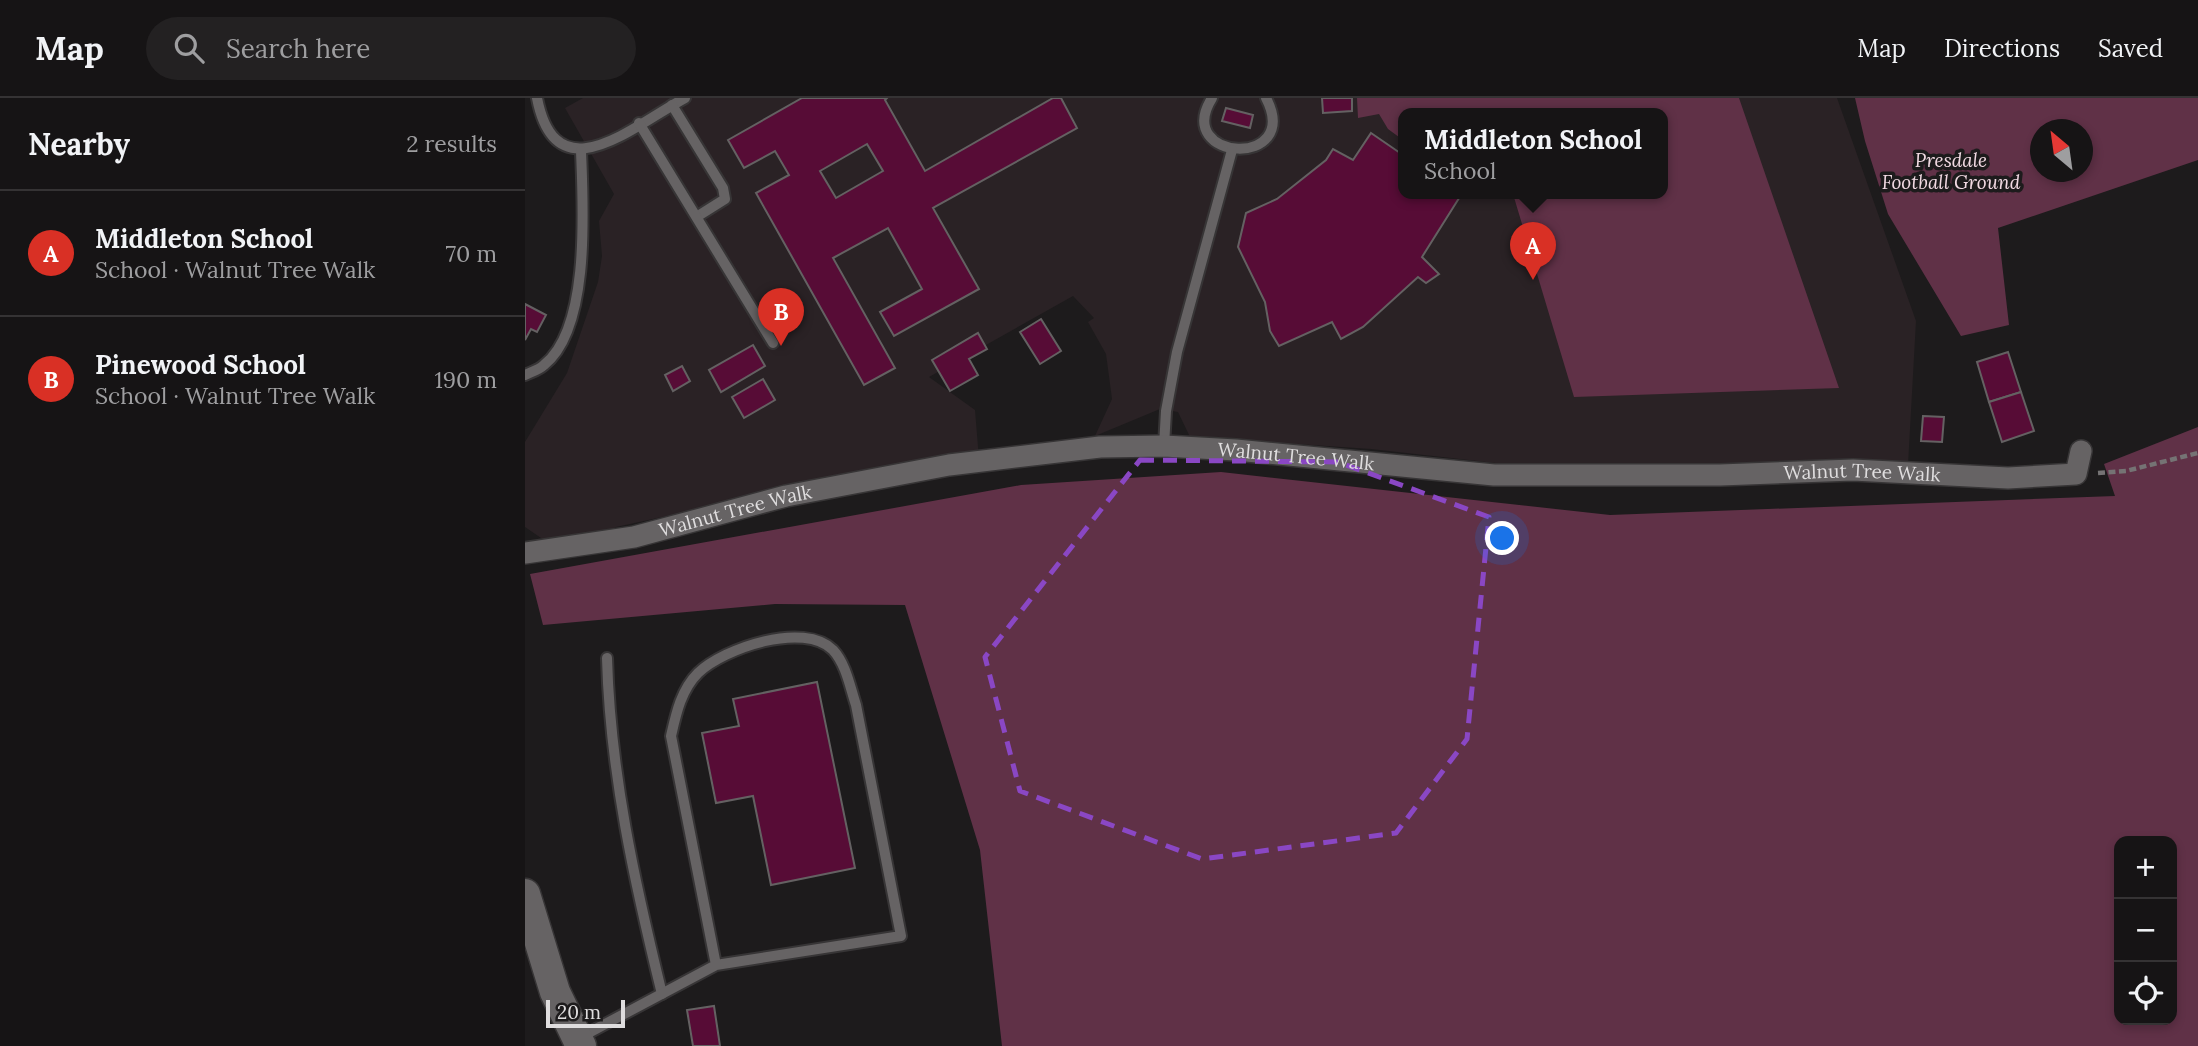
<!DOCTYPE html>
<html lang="en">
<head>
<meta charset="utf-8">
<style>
  :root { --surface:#161415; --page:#232122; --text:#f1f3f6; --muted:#9e9ea0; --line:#353334; --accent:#d93025 }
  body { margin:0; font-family:Lora,serif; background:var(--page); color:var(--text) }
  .controls { position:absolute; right:21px; bottom:21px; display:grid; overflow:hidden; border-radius:14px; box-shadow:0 4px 10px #0003 }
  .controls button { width:63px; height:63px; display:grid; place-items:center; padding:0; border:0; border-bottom:2px solid var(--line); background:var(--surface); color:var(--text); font:35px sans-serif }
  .compass { position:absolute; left:1505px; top:21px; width:63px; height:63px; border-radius:50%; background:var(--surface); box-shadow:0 4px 10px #0003; rotate:331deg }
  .scale { position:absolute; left:21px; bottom:18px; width:79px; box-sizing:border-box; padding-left:7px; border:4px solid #dfddde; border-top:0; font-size:19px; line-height:24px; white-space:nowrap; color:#dfddde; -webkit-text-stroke:5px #1d1b1c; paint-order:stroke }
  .you { position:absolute; left:978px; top:441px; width:24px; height:24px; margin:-18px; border:5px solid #fff; border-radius:50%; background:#1a73e8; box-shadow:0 0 0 10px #1a73e833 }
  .badge { display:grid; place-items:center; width:46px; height:46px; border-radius:50%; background:var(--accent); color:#fff; font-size:23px; font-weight:700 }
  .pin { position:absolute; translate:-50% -58px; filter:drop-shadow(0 2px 4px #0008) }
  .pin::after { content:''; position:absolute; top:37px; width:24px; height:21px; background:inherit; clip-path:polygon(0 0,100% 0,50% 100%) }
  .popup { position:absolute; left:873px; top:10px; width:270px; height:91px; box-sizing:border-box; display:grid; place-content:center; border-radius:14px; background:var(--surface); filter:drop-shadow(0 2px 5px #0005); font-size:23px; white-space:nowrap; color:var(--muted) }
  .popup b { font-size:26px; color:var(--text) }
  .popup::after { content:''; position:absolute; left:50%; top:100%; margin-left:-14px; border:14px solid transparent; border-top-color:var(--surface) }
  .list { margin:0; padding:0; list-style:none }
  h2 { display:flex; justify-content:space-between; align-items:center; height:91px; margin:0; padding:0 28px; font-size:30px }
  h2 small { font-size:23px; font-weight:400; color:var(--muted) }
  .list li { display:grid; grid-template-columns:46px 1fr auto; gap:21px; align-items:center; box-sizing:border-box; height:126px; padding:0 28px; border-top:2px solid var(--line) }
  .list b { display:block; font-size:26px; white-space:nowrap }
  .list p { margin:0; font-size:23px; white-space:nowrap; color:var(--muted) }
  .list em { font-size:23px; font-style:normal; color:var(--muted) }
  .icon { flex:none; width:38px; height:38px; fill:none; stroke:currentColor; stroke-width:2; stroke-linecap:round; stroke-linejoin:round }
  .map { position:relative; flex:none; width:1673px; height:948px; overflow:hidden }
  header { display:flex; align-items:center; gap:42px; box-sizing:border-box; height:98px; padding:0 35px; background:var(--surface); border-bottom:2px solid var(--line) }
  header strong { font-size:33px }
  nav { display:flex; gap:38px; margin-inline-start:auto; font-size:24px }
  .search { width:490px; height:63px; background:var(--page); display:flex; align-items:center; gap:18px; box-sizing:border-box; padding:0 24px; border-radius:38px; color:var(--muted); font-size:26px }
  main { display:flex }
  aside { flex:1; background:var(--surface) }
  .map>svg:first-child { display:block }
  .built { fill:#2a2225; fill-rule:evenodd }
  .green { fill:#603147; fill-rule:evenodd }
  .building { fill:#570c36; stroke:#646162; stroke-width:2; fill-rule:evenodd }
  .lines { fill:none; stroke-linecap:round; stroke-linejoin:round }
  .lane-casing { stroke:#373536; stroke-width:14 }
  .street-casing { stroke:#373536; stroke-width:24 }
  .secondary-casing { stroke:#373536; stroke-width:33 }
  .path { stroke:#757374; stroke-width:4.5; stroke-dasharray:7 3.5; stroke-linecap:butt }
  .lane { stroke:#666364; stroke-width:10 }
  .street { stroke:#666364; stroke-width:21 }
  .secondary { stroke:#666364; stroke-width:30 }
  .marked { fill:none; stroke:#8a47c4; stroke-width:5; stroke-dasharray:14 9; stroke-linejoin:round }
  .labels { text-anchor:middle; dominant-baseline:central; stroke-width:7; stroke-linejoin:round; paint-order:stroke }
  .park-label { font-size:19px; font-style:italic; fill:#f2dae3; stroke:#1d1b1c }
  .street-label { font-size:19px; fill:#dfddde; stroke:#1d1b1c }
</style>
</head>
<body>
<header>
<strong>Map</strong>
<div class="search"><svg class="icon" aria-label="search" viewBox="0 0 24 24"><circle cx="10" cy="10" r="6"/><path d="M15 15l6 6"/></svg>Search here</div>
<nav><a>Map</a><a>Directions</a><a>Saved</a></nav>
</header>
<main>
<aside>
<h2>Nearby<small>2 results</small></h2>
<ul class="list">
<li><span class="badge">A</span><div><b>Middleton School</b><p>School · Walnut Tree Walk</p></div><em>70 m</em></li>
<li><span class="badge">B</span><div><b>Pinewood School</b><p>School · Walnut Tree Walk</p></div><em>190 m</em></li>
</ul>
</aside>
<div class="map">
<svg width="1673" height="948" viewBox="0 0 1673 948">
  <rect width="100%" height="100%" fill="#1d1b1c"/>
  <!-- built -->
  <path class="built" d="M58 0H1312L1391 223 1383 367 1193 369 970 365 846 351 665 339 653 314 635 311 570 338 587 301 581 256 563 224 569 220 548 198 404 279 450 312 454 361 248 395 91 429 61 444 19 442 0 429V344L42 275 73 184 77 158 74 123 89 96 40 10ZM878 16H1138V96H878Z"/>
  <!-- green -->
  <g class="green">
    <polygon points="832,0 1214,0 1314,290 1049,299 988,96 1138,96 1138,16 878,16 878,42 863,31 854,16 833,20"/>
    <path d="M1330 0H1673V62L1473 130 1484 227 1436 238 1363 116 1340 43ZM1516 32H1558V74H1516Z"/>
    <path d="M1673 329V948H477L455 752 380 507 250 506 18 527 5 476 496 387 696 374 1085 417 1590 398 1579 366ZM1594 743H1647V922H1594Z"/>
  </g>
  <!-- building -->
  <g class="building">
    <path d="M277 0H362L360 2 400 73 528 0H536L552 30 408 110 454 191 369 238 355 214 397 191 363 130 308 160 370 270 339 287 231 95 264 77 250 53 219 70 203 42ZM342 46 358 73 311 100 295 73Z"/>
    <polygon points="797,0 827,0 827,13 798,15"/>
    <polygon points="701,10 728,17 725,30 697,23"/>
    <polygon points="846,35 878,57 878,96 936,97 897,159 914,176 901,185 893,179 838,229 816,241 807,224 754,248 745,233 740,204 713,149 721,115 752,101 801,62 808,51 828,62"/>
    <polygon points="0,206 21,217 12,234 6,231 0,242"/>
    <polygon points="516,221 536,253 515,266 495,234"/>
    <polygon points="453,235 462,251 444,261 453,277 425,293 407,262"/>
    <polygon points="228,247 240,268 196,294 184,272"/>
    <polygon points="1483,254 1496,294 1464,304 1452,264"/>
    <polygon points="157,268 165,283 148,293 140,277"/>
    <polygon points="238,281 250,302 219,320 207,299"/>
    <polygon points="1496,294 1509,333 1477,344 1464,304"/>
    <polygon points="1398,318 1419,319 1417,344 1396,343"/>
    <polygon points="292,584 330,770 246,787 228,698 191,705 177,635 214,628 208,601"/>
    <polygon points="189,908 195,948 168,948 162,912"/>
  </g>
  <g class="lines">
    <!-- lane casing -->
    <g class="lane-casing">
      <g id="lane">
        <path d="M12 0C31 98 108 28 160 0"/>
        <path d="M687 0C647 64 778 71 741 0"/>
        <polyline points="147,7 198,90 200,101 173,118"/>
        <polyline points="114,25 248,245"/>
        <path d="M0 277C6 274 14 272 19 267 66 230 58 107 56 53"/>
        <polyline points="639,348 641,313 652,254 707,52"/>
        <path d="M82 560C85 674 110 786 137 896"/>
        <path d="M54 940 191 867 146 638C151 616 156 592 173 575 199 550 279 523 308 552 321 566 325 589 331 607L376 838 191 867"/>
      </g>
    </g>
    <!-- street casing -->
    <g class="street-casing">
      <g id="street">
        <path id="s1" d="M0 455 109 439 261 398 424 367 575 349 639 348 711 352 969 377H1195L1328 372 1483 380 1551 376 1556 353"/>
      </g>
    </g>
    <!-- secondary casing -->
    <g class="secondary-casing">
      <polyline id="secondary" points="0,796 30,894 56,948"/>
    </g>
    <!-- path -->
    <polyline class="path" points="1573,375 1601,373 1673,355"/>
    <!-- lane -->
    <use href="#lane" class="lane"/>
    <!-- street -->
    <use href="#street" class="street"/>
    <!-- secondary -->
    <use href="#secondary" class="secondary"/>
  </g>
  <!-- marked area -->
  <path class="marked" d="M615 362 813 364 964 419 942 641 871 735 677 761 495 693 460 559Z"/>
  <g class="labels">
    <!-- park labels -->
    <g class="park-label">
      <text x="1426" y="62">Presdale<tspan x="1426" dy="22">Football Ground</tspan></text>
    </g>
    <!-- street labels -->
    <g class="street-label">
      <text stroke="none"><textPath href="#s1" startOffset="782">Walnut Tree Walk</textPath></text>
      <text stroke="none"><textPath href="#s1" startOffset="1349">Walnut Tree Walk</textPath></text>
      <text stroke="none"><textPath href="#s1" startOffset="215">Walnut Tree Walk</textPath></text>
    </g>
  </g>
</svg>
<div class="controls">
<button>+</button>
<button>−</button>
<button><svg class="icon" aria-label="locate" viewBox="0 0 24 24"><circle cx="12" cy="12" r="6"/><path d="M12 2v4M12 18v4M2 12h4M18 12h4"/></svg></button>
</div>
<svg class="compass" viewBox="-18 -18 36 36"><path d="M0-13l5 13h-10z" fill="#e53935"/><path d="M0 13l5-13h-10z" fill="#9e9ea0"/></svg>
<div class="scale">20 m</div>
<div class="you"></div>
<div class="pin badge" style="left:1008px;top:182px">A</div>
<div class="popup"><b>Middleton School</b>School</div>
<div class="pin badge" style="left:256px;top:248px">B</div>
</div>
</main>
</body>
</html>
